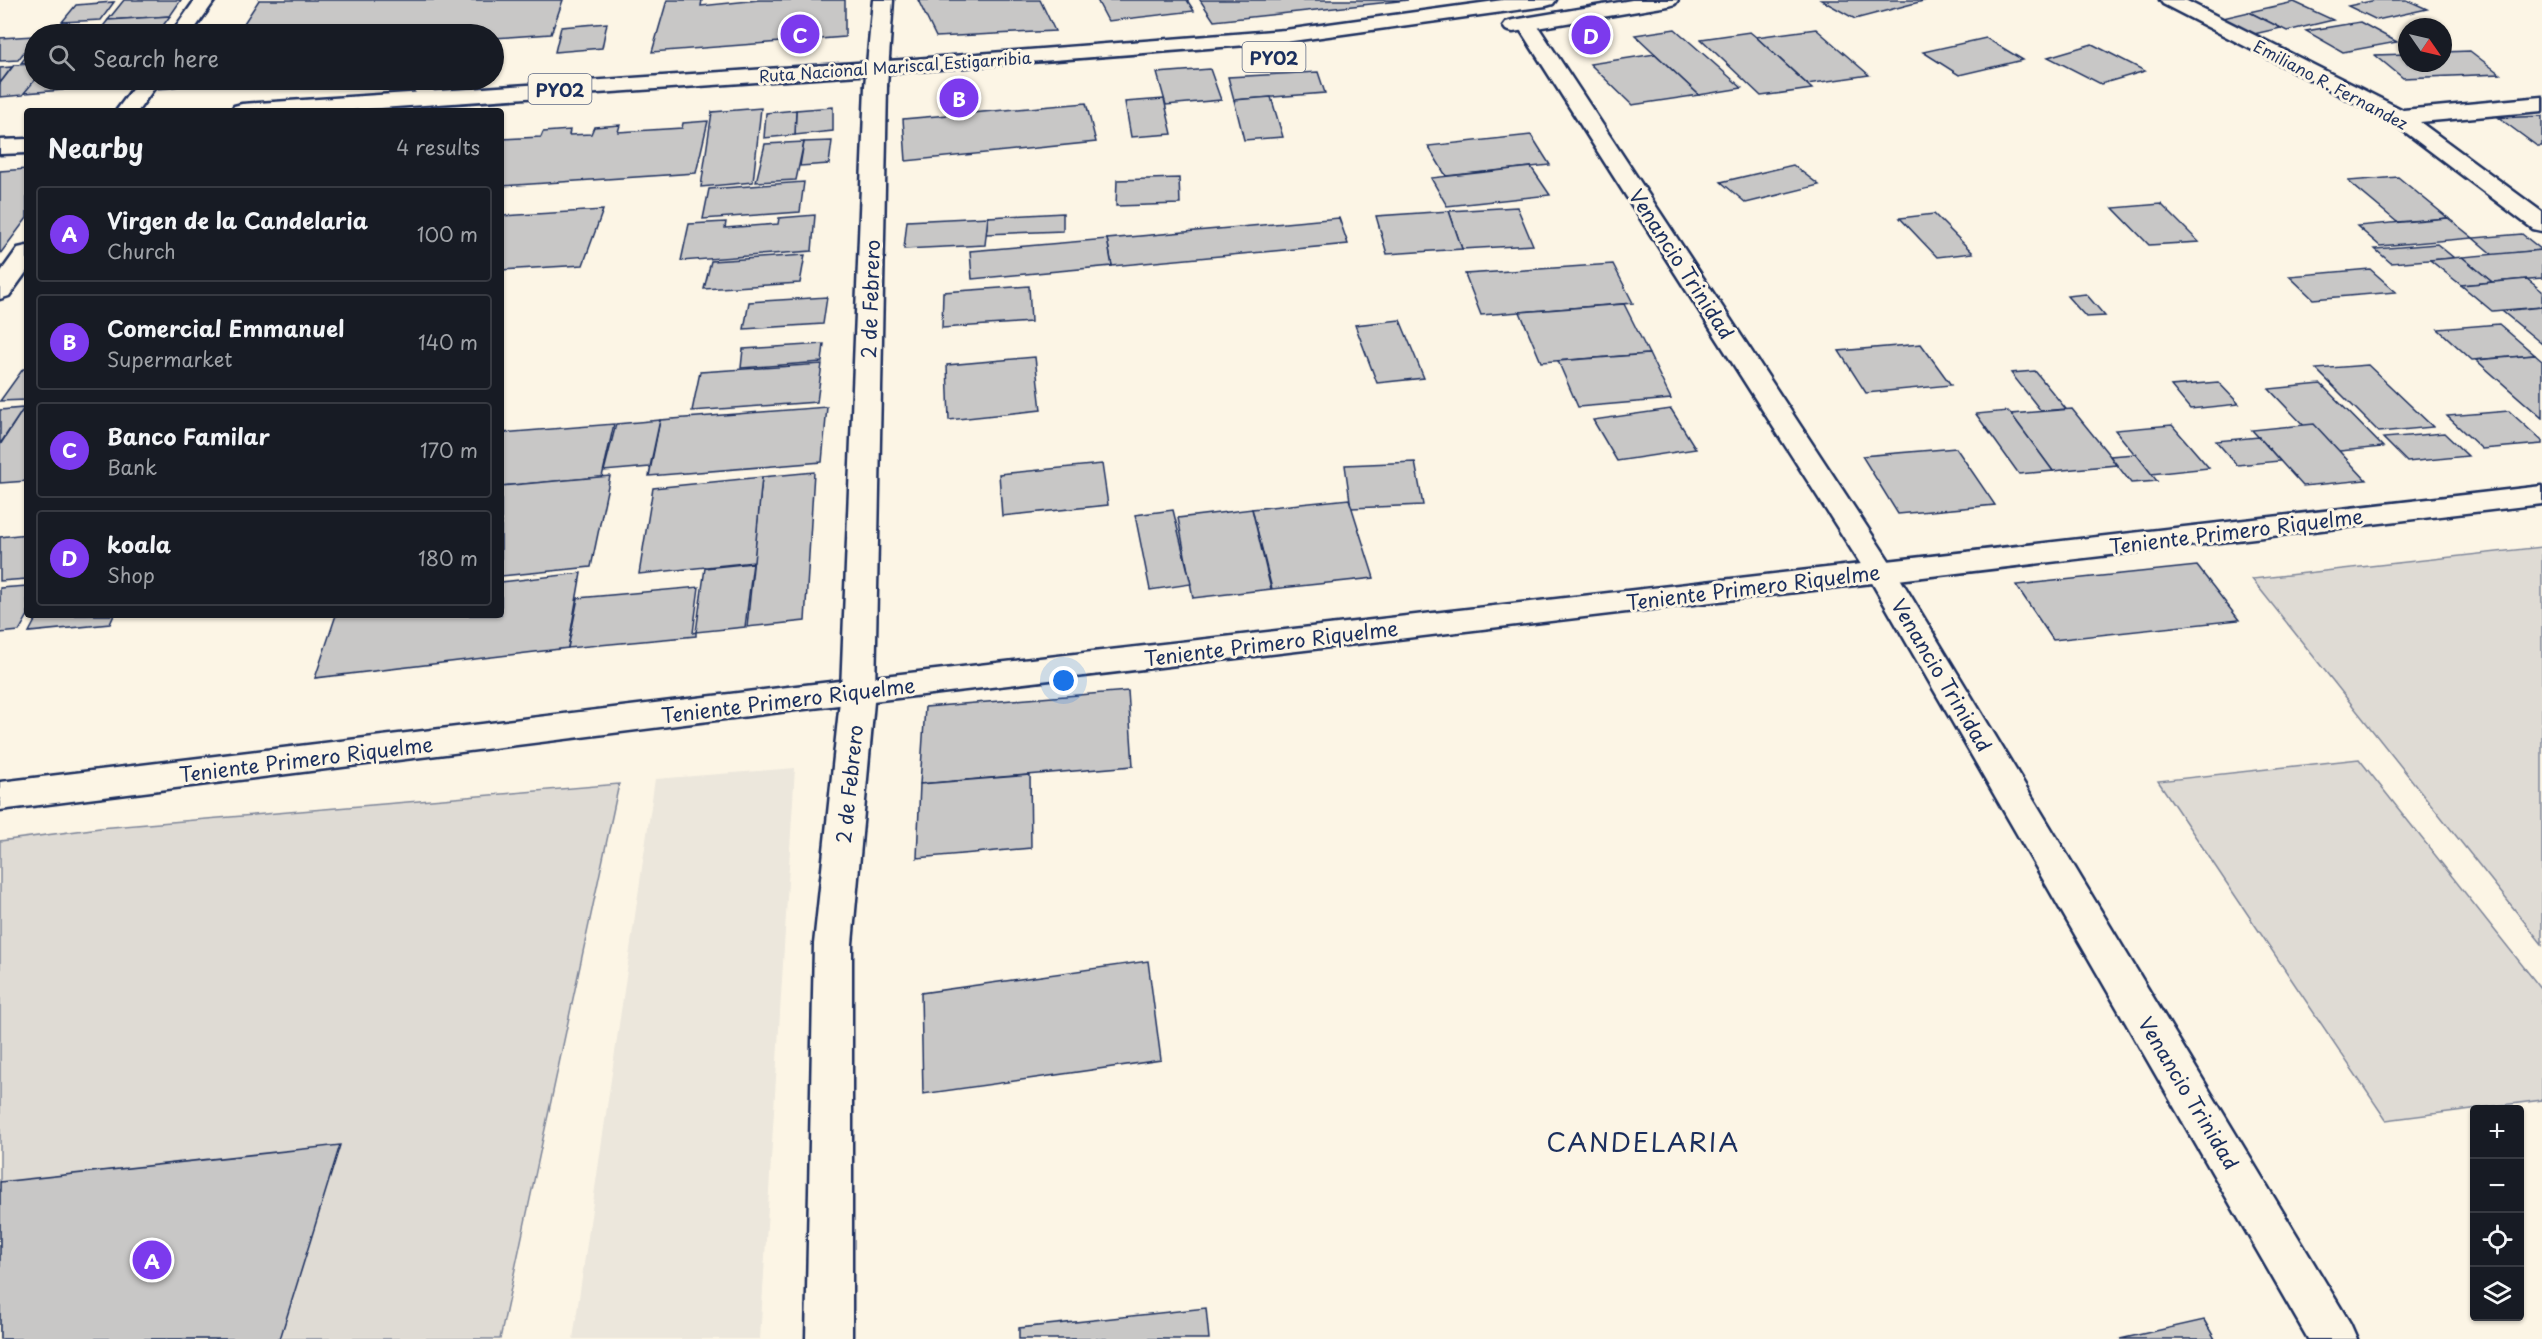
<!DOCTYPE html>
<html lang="en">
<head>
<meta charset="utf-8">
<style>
  :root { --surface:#171b24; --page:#242831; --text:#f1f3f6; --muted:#9ea1a6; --line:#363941; --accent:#7c3aed }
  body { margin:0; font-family:"Playpen Sans",sans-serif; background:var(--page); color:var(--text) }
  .controls { position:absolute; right:18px; bottom:18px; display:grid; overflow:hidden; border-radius:6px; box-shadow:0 2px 4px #0004 }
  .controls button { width:54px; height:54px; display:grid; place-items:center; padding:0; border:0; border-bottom:2px solid var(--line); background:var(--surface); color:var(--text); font:30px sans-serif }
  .compass { position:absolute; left:2398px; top:18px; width:54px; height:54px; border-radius:50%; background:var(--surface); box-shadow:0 2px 4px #0004; rotate:124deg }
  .you { position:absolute; left:1064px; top:681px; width:21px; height:21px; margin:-15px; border:4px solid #fff; border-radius:50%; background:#1a73e8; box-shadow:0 0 0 9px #1a73e833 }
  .badge { display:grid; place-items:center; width:39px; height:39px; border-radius:50%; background:var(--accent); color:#fff; font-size:20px; font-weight:700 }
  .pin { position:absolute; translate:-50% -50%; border:3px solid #fff; box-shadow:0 2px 6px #0006 }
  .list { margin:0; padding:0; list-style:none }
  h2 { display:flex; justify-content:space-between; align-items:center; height:78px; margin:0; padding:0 24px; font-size:26px }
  h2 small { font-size:20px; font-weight:400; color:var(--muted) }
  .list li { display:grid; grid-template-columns:39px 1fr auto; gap:18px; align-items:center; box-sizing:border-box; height:96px; margin:0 12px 12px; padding:0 12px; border:2px solid var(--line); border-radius:6px }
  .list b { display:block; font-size:22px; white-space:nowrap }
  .list p { margin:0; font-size:20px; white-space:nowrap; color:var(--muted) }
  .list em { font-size:20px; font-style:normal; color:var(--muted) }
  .icon { flex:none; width:33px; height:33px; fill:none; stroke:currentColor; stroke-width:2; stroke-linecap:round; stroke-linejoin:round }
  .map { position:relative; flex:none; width:2542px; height:1339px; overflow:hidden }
  .search { position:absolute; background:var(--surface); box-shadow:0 2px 4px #0004; left:24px; top:24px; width:480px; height:66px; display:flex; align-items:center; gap:15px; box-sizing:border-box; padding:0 21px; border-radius:33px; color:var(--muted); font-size:22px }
  .panel { position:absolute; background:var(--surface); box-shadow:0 2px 4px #0004; left:24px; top:108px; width:480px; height:510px; border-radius:6px }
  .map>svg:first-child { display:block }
  .built { fill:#ece7dc }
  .green { fill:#dfdbd4; stroke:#7d8599; stroke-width:1.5 }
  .building { fill:#c8c7c6; stroke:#1b2f5e; stroke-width:1.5 }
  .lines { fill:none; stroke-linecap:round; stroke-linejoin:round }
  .lane-casing { stroke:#1b2f5e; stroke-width:5 }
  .street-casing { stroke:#1b2f5e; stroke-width:5 }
  .secondary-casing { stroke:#1b2f5e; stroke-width:5 }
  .highway-casing { stroke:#1b2f5e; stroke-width:5 }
  .lane { fill:#fcf5e5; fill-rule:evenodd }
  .street { fill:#fcf5e5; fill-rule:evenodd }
  .secondary { fill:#fcf5e5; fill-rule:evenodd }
  .highway { fill:#fcf5e5; fill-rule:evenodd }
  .labels { text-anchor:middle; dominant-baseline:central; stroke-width:6; stroke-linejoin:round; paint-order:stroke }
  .far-street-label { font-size:16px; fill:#1b2f5e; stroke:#fcf5e5 }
  .shield { fill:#fcf5e5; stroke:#5e6a86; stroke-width:1.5 }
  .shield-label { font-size:18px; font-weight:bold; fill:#1b2f5e }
  .street-label { font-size:20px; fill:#1b2f5e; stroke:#fcf5e5 }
  .near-neighbourhood-label { font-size:26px; letter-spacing:1.5px; fill:#1b2f5e; stroke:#fcf5e5 }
</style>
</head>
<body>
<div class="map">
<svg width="2542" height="1339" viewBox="0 0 2542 1339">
  <rect width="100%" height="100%" fill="#fcf5e5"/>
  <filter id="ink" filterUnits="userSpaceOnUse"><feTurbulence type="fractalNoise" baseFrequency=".0167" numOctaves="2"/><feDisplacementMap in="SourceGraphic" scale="12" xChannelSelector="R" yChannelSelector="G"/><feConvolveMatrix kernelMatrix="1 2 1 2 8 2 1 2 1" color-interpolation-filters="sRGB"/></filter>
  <g filter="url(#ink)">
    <!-- built -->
    <polygon class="built" points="795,768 760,1339 573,1339 655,779"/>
    <!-- green -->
    <g class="green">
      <polygon points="2542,547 2542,944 2252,579"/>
      <polygon points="2359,759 2542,990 2542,1100 2386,1120 2158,781"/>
      <polygon points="619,784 500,1339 0,1339 0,841 100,828"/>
    </g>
    <!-- building -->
    <g class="building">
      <polygon points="124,0 181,0 170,16 108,20"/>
      <polygon points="259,0 563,0 551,34 494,38 494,34 237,34"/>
      <polygon points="667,0 702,0 701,6 759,0 845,0 845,37 652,52"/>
      <polygon points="918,0 1040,0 1055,31 936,37"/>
      <polygon points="1097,0 1187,0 1194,11 1108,21"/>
      <polygon points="1200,0 1408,0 1214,21"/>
      <polygon points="1821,0 1927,0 1855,19"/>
      <polygon points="2376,0 2407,0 2427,9 2377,20 2348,6"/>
      <polygon points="114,2 101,20 62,22 76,5"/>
      <polygon points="2294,2 2333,20 2287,31 2249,12"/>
      <polygon points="2249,12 2281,28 2254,34 2223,18"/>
      <polygon points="170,16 157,34 97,34 108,20"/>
      <polygon points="2360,22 2397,42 2343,52 2306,31"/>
      <polygon points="607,23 602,48 555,52 561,27"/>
      <polygon points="1675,29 1742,88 1699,95 1635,35"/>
      <polygon points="1816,29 1869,75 1807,84 1756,37"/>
      <polygon points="1750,32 1756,37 1812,89 1761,96 1701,39"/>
      <polygon points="34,36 34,39 18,60 0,61 0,38"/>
      <polygon points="1986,38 2023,60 1959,75 1923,52"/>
      <polygon points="2092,44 2145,71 2101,84 2048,57"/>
      <polygon points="31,50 34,50 34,62 21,63"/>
      <polygon points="2470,51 2500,74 2403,78 2375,55 2407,54 2407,63 2443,63 2443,52"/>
      <polygon points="1655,54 1699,95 1632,105 1590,64"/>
      <polygon points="34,64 35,80 23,95 0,97 0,83 14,65"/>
      <polygon points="12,67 0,83 0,68"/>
      <polygon points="1210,69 1221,100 1166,105 1157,73"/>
      <polygon points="1318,72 1325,93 1234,100 1228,77"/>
      <polygon points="35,80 71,80 63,90 24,93"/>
      <polygon points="1271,97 1283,137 1244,140 1234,100"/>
      <polygon points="1164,99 1172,134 1131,137 1125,102"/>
      <polygon points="1086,103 1096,142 906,161 903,119"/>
      <polygon points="833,107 833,131 795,135 796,110"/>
      <polygon points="761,108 753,182 701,187 712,112"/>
      <polygon points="796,110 795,135 764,138 766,113"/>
      <polygon points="2542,116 2542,146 2537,146 2499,118"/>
      <polygon points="708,121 696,173 501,186 501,139 541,137 543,132 570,130 569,135 591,134 594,127 620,125 618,132 682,128 683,123"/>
      <polygon points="1531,135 1550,165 1446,176 1428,146"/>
      <polygon points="832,141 829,164 800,166 804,142"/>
      <polygon points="804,142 796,180 756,182 765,144"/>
      <polygon points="1793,165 1819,185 1746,203 1721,182"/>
      <polygon points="1531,167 1550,195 1447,206 1431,178"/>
      <polygon points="27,169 27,218 0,254 0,171"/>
      <polygon points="2398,177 2448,218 2397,222 2348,181"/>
      <polygon points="1179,178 1180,204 1116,206 1117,180"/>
      <polygon points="804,182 800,212 703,219 709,189"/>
      <polygon points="2161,204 2199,242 2149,245 2113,208"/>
      <polygon points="1517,207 1533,245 1462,249 1449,211"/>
      <polygon points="603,210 583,265 501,270 501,216"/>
      <polygon points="1449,211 1462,249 1387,254 1376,216"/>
      <polygon points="1063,213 1063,231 986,234 988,217"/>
      <polygon points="1934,214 1973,253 1937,257 1900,218"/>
      <polygon points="815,215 812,251 681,261 689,224 726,222 725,228 778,224 779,218"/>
      <polygon points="988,217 985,245 904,249 907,221"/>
      <polygon points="1339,218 1348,244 1112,266 1107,239"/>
      <polygon points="2448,218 2473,238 2380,246 2357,226"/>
      <polygon points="2522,234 2542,250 2493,255 2473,238"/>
      <polygon points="1107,239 1112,266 972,279 970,251"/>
      <polygon points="2437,244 2454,258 2391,263 2375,249"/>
      <polygon points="2542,250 2542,278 2492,282 2462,257"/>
      <polygon points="805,255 800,283 704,289 711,261"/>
      <polygon points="2462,257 2492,282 2461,285 2430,260"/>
      <polygon points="1613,264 1633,303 1481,315 1465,274"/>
      <polygon points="2370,269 2396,292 2313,299 2289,276"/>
      <polygon points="2527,279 2542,291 2542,307 2492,311 2461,285"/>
      <polygon points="1029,286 1031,322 942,328 943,292"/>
      <polygon points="2086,294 2105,316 2086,317 2067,296"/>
      <polygon points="827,297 823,324 744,329 749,302"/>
      <polygon points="1624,304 1649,354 1541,362 1520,312"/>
      <polygon points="2542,307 2542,344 2502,311"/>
      <polygon points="1400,320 1424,378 1377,383 1355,325"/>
      <polygon points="2499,324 2535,355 2472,360 2438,329"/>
      <polygon points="824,344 822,362 741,368 743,349"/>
      <polygon points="1921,344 1951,385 1866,393 1839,351"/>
      <polygon points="1649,354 1671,399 1578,407 1558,361"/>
      <polygon points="2535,355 2542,361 2542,418 2476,360"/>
      <polygon points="1035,357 1041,410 949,420 947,365"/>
      <polygon points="822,364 817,402 692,411 700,372"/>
      <polygon points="2368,365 2433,427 2379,432 2316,369"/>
      <polygon points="23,369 27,369 27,400 0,401"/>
      <polygon points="2035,371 2066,409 2041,411 2011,373"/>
      <polygon points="2218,382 2239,404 2190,409 2171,386"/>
      <polygon points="2321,384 2383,447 2329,452 2269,389"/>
      <polygon points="27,403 27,481 0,483 0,445"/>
      <polygon points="827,407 822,462 649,476 660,420"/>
      <polygon points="24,408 0,444 0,410"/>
      <polygon points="1671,409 1696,449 1617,461 1593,420"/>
      <polygon points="2072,409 2110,456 2116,465 2053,471 2011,414"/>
      <polygon points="2008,411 2011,414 2053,471 2019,474 1976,414"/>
      <polygon points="2509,411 2542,441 2542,444 2482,449 2447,416"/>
      <polygon points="660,420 650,467 604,471 616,424"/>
      <polygon points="614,424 602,477 501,486 501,433"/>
      <polygon points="2314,424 2366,480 2303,486 2252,430"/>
      <polygon points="2172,425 2209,468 2151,474 2115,430"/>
      <polygon points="2444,433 2468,456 2407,462 2383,438"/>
      <polygon points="2259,437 2280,461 2237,465 2216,441"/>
      <polygon points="1956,448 1995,505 1898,514 1862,456"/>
      <polygon points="2136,454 2157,481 2131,483 2110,456"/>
      <polygon points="1415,462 1423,505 1351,508 1345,465"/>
      <polygon points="1102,464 1108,505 1002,516 999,474"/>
      <polygon points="814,472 805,621 747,627 762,477"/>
      <polygon points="610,476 591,567 501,576 501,486"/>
      <polygon points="762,477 754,562 639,574 653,488"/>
      <polygon points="1349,499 1374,578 1272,589 1252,509"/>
      <polygon points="1252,509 1271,589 1193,598 1178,518"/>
      <polygon points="1173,510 1191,584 1150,590 1135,515"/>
      <polygon points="27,534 27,579 0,581 0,537"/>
      <polygon points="753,563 745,627 696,632 705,568"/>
      <polygon points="2197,566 2239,620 2053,640 2016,585"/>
      <polygon points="581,573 568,648 315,678 336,615 501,615 501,582"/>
      <polygon points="27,586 28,615 19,631 0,633 0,588"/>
      <polygon points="699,587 693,633 696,632 696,636 568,648 578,598"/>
      <polygon points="38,615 114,615 110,624 29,632"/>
      <polygon points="1128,691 1133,766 920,784 925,707"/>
      <polygon points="1030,775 1031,848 917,858 920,784"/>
      <polygon points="1148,961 1161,1060 923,1094 921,993"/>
      <polygon points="340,1145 280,1339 0,1339 0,1182"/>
      <polygon points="1206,1308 1209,1339 1019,1339 1019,1328"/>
      <polygon points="2204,1320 2215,1339 2120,1339"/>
    </g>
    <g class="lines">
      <!-- lane casing -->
      <g class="lane-casing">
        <g id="lane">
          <path d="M140 80H182L180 84C168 87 153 88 141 85Z"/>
          <polygon points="405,80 424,80 440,98 438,102 424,102"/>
        </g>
      </g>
      <!-- street casing -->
      <g class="street-casing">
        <g id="street">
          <polygon points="195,0 215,0 191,34 171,34"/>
          <polygon points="2160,0 2185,0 2403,110 2542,97 2542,111 2420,122 2542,212 2542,231 2533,229 2392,122 2163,4"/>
          <polygon points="1527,19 1534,21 1537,25 1892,565 2350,1323 2357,1339 2308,1339 1867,574 1517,25 1520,21"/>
          <polygon points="139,80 160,80 138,111 116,111"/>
          <polygon points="876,80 884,81 887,86 875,691 852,944 852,1339 806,1339 814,944 841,691 865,86 868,81"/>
          <polygon points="27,246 27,271 9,296 0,299 0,273 18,248"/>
        </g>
      </g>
      <!-- secondary casing -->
      <g class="secondary-casing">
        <g id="secondary">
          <polygon points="873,0 893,0 887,86 884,91 876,92 868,91 865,86"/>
          <polygon points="2542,486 2542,504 796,710 0,810 0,782 796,686"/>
        </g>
      </g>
      <!-- highway casing -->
      <g class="highway-casing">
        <g id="highway">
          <polygon points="1503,0 1556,0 1553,4 1546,6 1285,42 902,72 338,111 231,111 234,106 242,104 902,60 1285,30"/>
          <polygon points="1632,0 1678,0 1675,4 1668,6 1513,32 1506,30 1503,26 1506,22 1513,20"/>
          <polygon points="27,139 27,153 0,154 0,140"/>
        </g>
      </g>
      <!-- lane -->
      <use href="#lane" class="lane"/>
      <!-- street -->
      <use href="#street" class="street"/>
      <!-- secondary -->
      <use href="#secondary" class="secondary"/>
      <!-- highway -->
      <use href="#highway" class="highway"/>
    </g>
  </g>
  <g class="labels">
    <!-- far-street labels -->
    <g class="far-street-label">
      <text transform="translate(895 66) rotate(-4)">Ruta Nacional Mariscal Estigarribia</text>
      <text transform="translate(2331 84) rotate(28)">Emiliano R. Fernandez</text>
    </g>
    <!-- shield labels -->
    <g class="shield">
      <rect x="1242.5" y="42" width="63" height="30" rx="4.5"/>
      <rect x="528.5" y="74" width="63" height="30" rx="4.5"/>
    </g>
    <g class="shield-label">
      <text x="1274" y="57">PY02</text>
      <text x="560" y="89">PY02</text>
    </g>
    <!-- street labels -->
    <g class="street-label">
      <text transform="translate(1682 264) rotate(57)">Venancio Trinidad</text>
      <text transform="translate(870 299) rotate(-88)">2 de Febrero</text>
      <text transform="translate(2236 531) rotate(-7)">Teniente Primero Riquelme</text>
      <text transform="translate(1753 587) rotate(-7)">Teniente Primero Riquelme</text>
      <text transform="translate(1271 643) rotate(-7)">Teniente Primero Riquelme</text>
      <text transform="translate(1942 675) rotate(59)">Venancio Trinidad</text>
      <text transform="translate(788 700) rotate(-7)">Teniente Primero Riquelme</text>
      <text transform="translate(306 759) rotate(-7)">Teniente Primero Riquelme</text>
      <text transform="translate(849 784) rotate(-84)">2 de Febrero</text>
      <text transform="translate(2189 1093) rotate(59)">Venancio Trinidad</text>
    </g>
    <!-- near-neighbourhood labels -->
    <g class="near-neighbourhood-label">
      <text x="1643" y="1141">CANDELARIA</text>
    </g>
  </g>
</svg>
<div class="controls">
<button>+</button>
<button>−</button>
<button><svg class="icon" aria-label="locate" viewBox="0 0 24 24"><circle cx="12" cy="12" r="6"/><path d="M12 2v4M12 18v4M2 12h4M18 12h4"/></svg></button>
<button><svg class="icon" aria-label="layers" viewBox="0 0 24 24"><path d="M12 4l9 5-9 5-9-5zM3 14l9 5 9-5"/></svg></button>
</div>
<svg class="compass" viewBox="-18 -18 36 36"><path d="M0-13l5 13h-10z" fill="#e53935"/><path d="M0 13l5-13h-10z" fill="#9ea1a6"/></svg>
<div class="you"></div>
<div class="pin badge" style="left:152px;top:1260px">A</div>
<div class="pin badge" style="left:959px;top:98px">B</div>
<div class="pin badge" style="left:800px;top:34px">C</div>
<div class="pin badge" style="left:1591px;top:35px">D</div>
<div class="search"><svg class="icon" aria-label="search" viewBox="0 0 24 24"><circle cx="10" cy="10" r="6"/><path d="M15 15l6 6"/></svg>Search here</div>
<section class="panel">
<h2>Nearby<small>4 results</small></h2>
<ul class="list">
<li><span class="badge">A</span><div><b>Virgen de la Candelaria</b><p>Church</p></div><em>100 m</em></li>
<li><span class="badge">B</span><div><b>Comercial Emmanuel</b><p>Supermarket</p></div><em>140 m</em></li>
<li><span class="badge">C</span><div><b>Banco Familar</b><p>Bank</p></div><em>170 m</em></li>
<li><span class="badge">D</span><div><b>koala</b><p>Shop</p></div><em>180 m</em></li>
</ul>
</section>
</div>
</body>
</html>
